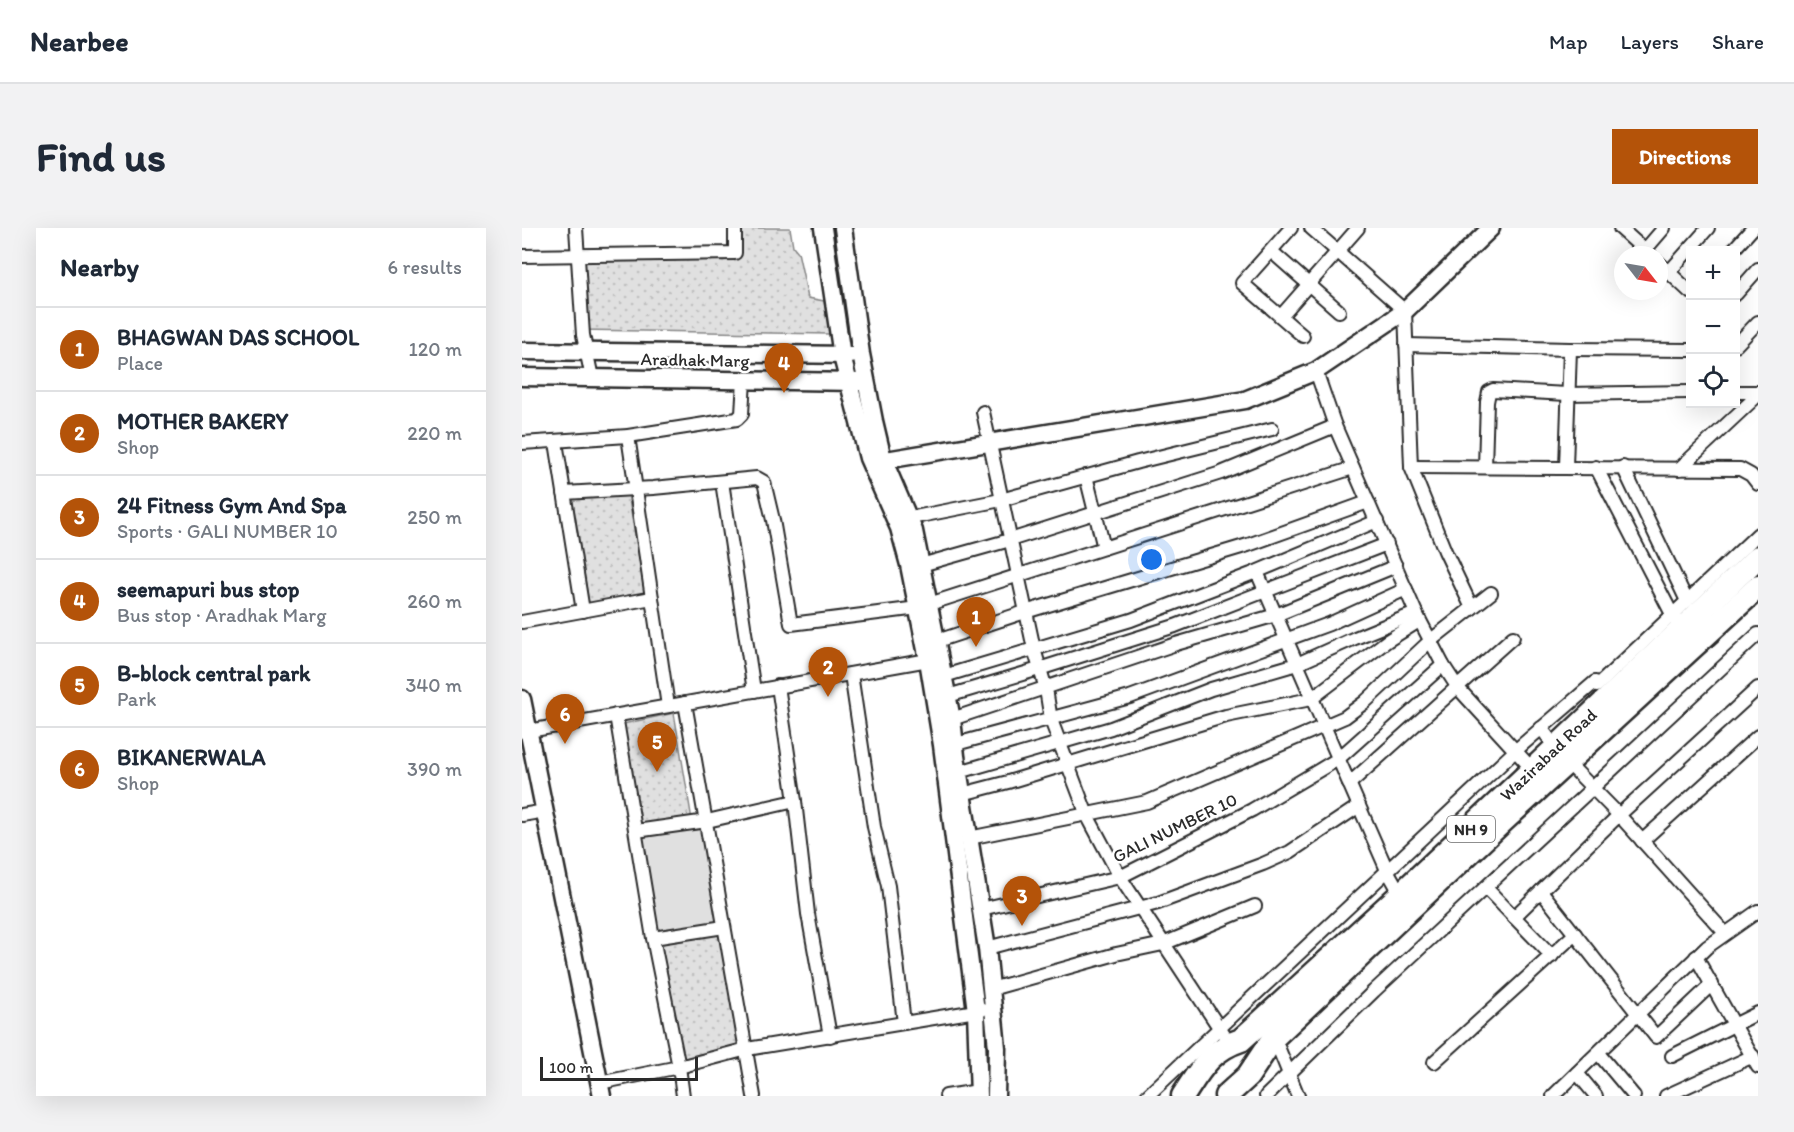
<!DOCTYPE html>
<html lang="en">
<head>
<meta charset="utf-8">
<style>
  :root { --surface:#fff; --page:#f2f2f3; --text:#1f2937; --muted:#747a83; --line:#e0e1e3; --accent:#b45309 }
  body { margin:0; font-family:Itim,sans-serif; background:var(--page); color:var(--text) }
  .controls { position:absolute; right:18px; top:18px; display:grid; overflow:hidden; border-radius:0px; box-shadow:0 6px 24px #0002 }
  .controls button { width:54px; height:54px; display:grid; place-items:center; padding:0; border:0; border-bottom:2px solid var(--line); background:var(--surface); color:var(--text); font:30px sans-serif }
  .compass { position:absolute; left:1092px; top:18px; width:54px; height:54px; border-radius:50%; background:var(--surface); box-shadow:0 6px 24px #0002; rotate:121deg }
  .scale { position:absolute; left:18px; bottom:15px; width:158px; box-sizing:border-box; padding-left:6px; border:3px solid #2b2b2b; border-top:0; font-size:16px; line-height:21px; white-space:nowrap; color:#2b2b2b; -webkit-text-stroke:4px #fff; paint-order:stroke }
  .you { position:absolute; left:630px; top:332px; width:21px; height:21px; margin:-15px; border:4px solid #fff; border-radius:50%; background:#1a73e8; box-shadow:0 0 0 9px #1a73e833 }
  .badge { display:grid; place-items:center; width:39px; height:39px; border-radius:50%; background:var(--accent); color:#fff; font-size:20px; font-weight:700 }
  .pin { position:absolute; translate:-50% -50px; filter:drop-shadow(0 2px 3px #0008) }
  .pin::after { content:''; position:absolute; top:32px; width:21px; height:18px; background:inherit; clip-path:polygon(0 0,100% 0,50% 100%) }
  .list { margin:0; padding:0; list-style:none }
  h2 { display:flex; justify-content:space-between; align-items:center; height:78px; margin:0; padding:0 24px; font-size:26px }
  h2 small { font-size:20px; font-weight:400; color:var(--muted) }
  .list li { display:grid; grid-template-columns:39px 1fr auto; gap:18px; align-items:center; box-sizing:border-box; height:84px; padding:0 24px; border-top:2px solid var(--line) }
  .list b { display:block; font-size:22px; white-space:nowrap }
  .list p { margin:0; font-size:20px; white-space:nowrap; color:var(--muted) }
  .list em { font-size:20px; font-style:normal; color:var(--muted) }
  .icon { flex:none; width:33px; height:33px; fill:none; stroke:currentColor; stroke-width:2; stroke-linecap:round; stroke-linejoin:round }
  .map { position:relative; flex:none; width:1236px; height:868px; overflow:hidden; border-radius:0px }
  header { display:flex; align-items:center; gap:36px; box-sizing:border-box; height:84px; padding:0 30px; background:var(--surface); border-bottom:2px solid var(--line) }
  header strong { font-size:28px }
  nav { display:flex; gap:33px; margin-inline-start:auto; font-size:21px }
  .intro { display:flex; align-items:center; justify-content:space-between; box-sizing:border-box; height:144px; padding:0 36px }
  h1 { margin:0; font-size:42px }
  .button { padding:15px 27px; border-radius:0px; background:var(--accent); color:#fff; font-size:21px; font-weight:700 }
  main { display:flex; gap:36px; padding:0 36px }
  aside { flex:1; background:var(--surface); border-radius:0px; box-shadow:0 6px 24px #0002 }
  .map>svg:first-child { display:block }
  .grass { fill:url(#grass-dots); stroke:#868686; stroke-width:1.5 }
  .garden { fill:#e0e0e0; stroke:#868686; stroke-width:1.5 }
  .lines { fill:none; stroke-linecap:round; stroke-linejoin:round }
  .street-casing { stroke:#2b2b2b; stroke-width:16 }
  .secondary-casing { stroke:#2b2b2b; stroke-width:21 }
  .highway-casing { stroke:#2b2b2b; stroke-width:27 }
  .street { stroke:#fff; stroke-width:12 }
  .secondary { stroke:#fff; stroke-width:16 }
  .highway { stroke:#fff; stroke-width:22 }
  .labels { text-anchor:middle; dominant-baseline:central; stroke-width:5; stroke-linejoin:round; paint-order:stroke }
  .shield { fill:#fff; stroke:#6b6b6b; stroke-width:1.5 }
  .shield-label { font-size:16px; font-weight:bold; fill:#2b2b2b }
  .street-label { font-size:18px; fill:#2b2b2b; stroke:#fff }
</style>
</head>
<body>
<header>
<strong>Nearbee</strong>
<nav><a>Map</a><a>Layers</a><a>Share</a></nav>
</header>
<div class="intro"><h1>Find us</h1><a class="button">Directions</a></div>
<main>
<aside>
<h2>Nearby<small>6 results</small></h2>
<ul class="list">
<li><span class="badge">1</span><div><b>BHAGWAN DAS SCHOOL</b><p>Place</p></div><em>120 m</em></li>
<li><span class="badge">2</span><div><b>MOTHER BAKERY</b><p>Shop</p></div><em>220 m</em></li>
<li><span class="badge">3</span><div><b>24 Fitness Gym And Spa</b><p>Sports · GALI NUMBER 10</p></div><em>250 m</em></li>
<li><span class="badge">4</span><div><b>seemapuri bus stop</b><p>Bus stop · Aradhak Marg</p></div><em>260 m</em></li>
<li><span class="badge">5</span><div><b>B-block central park</b><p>Park</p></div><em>340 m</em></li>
<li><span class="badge">6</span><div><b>BIKANERWALA</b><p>Shop</p></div><em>390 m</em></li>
</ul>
</aside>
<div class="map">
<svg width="1236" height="868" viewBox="0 0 1236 868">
  <defs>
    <pattern id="grass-dots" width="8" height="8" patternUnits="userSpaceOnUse" patternTransform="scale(1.5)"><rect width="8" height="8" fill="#e0e0e0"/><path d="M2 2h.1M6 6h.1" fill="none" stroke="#c0c0c0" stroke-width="1.8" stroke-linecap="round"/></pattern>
  </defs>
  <rect width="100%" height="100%" fill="#fff"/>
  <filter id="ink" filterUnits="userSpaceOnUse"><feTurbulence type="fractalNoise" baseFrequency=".0167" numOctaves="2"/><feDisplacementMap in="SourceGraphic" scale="12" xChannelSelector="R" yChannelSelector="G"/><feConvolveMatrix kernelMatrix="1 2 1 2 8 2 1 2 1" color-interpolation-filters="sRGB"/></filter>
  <g filter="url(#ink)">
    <!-- grass -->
    <g class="grass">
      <polygon points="216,0 268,0 271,18 276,24 286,70 302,73 308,106 58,102 58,31 213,28"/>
      <polygon points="106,266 123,365 67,376 50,269"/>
      <polygon points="152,485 170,592 117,598 101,496"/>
      <polygon points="199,702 223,820 159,836 136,712"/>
    </g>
    <!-- garden -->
    <polygon class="garden" points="179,600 197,696 134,705 118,607"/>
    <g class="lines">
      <!-- street casing -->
      <g class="street-casing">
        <g id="street">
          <polyline points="54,0 61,107 70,150"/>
          <polyline points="769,0 720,55 781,108"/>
          <polyline points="789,0 883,83 889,239 923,323 950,380"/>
          <polyline points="1098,0 1128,27"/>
          <polyline points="1123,22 1142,0"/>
          <polyline points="1211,22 1231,0"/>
          <polyline points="749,23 817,83"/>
          <polyline points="0,28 213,25 213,0"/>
          <polyline points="1137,35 1168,64"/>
          <polyline points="1147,44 1186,0"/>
          <polyline points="1214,66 1236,41"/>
          <polyline points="759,88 836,0"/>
          <polyline points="884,117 1048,121 1168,122"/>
          <polyline points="1214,117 1236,94"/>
          <polyline points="794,143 813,198 894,385 921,437 936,460 1011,542"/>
          <polyline points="1214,164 1236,164"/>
          <polyline points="461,184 512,421 524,461 529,492 565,587 598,649 702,807"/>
          <polyline points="106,208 146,478"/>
          <polyline points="34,214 61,383"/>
          <polyline points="0,215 106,208 215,191 220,186 222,152"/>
          <polyline points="889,239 1218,241 1229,247 1236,256"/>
          <polyline points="963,239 965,174 967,164 971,162 1045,166 1168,164"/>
          <polyline points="1044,239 1048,121"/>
          <polyline points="1074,239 1153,392"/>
          <polyline points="1101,239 1165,373"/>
          <polyline points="1157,241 1236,167"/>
          <polyline points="564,248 582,320"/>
          <polyline points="200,254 232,463"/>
          <polyline points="42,265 131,260 235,250 242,254 251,292 269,396 396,380"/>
          <polyline points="388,290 479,272 616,234 750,201"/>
          <polyline points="399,337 488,312 699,245 813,198"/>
          <polyline points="735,344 837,578 865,642 881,670"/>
          <polyline points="407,376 831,240"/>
          <polyline points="0,394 130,370"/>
          <polyline points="415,413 503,384 726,317 846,274"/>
          <polyline points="329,446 352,599 366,658 382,795"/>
          <polyline points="422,448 609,392 729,346 855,293"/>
          <polyline points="256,458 273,573 286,686 308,808"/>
          <polyline points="426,468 517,441 653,398 865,316"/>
          <polyline points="163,475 232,868"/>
          <polyline points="94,487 131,710 157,839 161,868"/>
          <polyline points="430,491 654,416 754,387 874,338"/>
          <polyline points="1019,500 1045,534 1097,587 1203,705"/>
          <polyline points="1,504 412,431"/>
          <polyline points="434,516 608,469 807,396 884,361"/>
          <polyline points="437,544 589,500 689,461 775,436 833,410 894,385"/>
          <polyline points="827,556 991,409"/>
          <polyline points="440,566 486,554 704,488 789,471 865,413 897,393"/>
          <polyline points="0,587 23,583"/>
          <polyline points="114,603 185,593 273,573"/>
          <polyline points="447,610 625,574 823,489 843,474 908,413 969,365"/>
          <polyline points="1120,613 1236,508"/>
          <polyline points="964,660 1030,728"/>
          <polyline points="1019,663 1134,809 1190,756"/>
          <polyline points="459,681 598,649 730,582 816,531 921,437"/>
          <polyline points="992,689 1097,587 1236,460"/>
          <polyline points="131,710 202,699"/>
          <polyline points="465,720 636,675 741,636 768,624 837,578"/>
          <polyline points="1174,729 1236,839"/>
          <polyline points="469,761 594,726 641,716 733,678"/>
          <polyline points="752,809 776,868"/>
          <polyline points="1076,825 1112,868"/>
          <polyline points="1150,828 1236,785"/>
          <polyline points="912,834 1053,706"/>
          <polyline points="1055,845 1074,868"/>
          <polyline points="77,855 157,839 225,821 460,782"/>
          <polyline points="424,868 457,863"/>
          <polyline points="625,868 993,523 1073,454 1075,458 1236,306"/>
          <polyline points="744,868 852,763 1236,406"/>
          <polyline points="1031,868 1185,719 1236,683"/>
          <polyline points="1144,868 1231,828"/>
        </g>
      </g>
      <!-- secondary casing -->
      <g class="secondary-casing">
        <g id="secondary">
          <polyline points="301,0 320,128 346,230 377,300 387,337 406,432 420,517 454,783 457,868"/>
          <polyline points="321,0 339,126 352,193 361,231 392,303 430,491 434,528 465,720 475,820 474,868"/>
          <polyline points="0,123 329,127"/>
          <polyline points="0,149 338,154"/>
          <polyline points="352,234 723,172 794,143 883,83 969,0"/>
          <polyline points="0,471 80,868"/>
        </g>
      </g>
      <!-- highway casing -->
      <g class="highway-casing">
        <g id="highway">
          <path id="s1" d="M661 868C678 842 688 822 719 812L879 666 1236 329"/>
          <polyline points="704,868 726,848 752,809 982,592 1236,359"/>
        </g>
      </g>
      <!-- street -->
      <use href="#street" class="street"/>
      <!-- secondary -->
      <use href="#secondary" class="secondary"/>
      <!-- highway -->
      <use href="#highway" class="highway"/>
    </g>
  </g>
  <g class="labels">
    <!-- shield labels -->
    <rect class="shield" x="925" y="588" width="48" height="26" rx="4.5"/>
    <g class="shield-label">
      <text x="949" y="601">NH 9</text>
    </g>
    <!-- street labels -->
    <g class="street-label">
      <text transform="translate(173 132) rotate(1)">Aradhak Marg</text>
      <text stroke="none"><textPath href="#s1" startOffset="502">Wazirabad Road</textPath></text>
      <text transform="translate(653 600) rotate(-26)">GALI NUMBER 10</text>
    </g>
  </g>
</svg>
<div class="controls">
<button>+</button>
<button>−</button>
<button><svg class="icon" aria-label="locate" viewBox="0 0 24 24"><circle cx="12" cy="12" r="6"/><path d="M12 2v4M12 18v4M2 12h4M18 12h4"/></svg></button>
</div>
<svg class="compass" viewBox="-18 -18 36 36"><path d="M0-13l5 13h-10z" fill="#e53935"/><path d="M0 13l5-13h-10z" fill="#747a83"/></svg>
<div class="scale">100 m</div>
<div class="you"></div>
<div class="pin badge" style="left:454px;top:419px">1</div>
<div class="pin badge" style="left:306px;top:469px">2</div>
<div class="pin badge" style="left:500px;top:698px">3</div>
<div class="pin badge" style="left:262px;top:165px">4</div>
<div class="pin badge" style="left:135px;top:544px">5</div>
<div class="pin badge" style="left:43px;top:516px">6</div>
</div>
</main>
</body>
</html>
